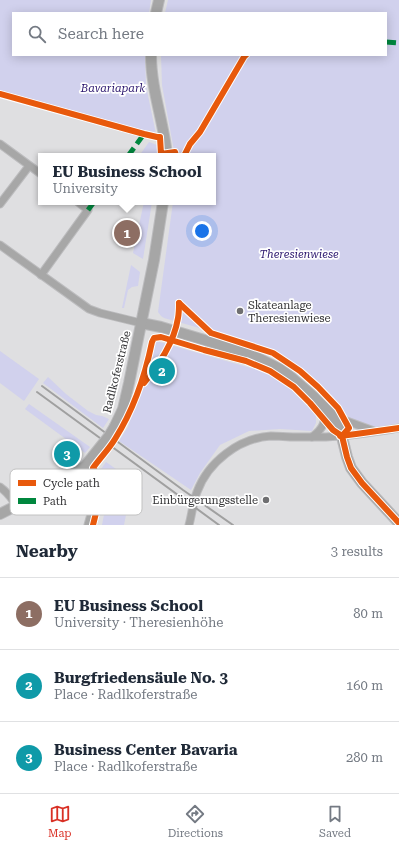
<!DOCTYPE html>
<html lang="en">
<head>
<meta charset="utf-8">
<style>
  :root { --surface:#fff; --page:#f6f6f7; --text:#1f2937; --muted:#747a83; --line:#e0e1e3; --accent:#d93025 }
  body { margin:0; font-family:"Roboto Serif",serif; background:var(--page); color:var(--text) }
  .you { position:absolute; left:202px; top:231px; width:14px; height:14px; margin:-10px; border:3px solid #fff; border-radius:50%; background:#1a73e8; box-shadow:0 0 0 6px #1a73e833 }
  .badge { display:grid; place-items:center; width:26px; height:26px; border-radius:50%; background:var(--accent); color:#fff; font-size:13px; font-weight:700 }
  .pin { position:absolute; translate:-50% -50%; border:2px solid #fff; box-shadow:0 1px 4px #0006 }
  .popup { position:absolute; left:38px; top:153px; width:178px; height:52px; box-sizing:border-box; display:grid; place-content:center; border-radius:0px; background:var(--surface); filter:drop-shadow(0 1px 3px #0005); font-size:13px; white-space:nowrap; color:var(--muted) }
  .popup b { font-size:15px; color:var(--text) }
  .popup::after { content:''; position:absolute; left:50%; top:100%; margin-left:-8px; border:8px solid transparent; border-top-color:var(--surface) }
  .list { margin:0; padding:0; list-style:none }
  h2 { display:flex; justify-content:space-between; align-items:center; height:52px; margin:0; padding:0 16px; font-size:17px }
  h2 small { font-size:13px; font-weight:400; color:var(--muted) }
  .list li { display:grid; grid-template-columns:26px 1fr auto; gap:12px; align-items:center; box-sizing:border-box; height:72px; padding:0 16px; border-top:1px solid var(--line) }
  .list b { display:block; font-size:15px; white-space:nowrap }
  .list p { margin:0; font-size:13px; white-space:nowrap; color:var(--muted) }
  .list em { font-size:13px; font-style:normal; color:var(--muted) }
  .icon { flex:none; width:22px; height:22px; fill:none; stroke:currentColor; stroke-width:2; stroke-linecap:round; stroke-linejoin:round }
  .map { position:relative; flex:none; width:399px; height:525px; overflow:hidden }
  .search { position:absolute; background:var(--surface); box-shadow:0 2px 10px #0003; left:12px; right:12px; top:12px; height:44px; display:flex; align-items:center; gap:10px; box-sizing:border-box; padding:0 14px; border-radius:0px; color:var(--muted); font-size:15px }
  .sheet { height:268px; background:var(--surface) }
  nav { display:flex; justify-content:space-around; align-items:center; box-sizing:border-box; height:56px; border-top:1px solid var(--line); background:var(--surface); font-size:11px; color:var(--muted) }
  nav a { display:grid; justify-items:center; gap:2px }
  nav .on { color:var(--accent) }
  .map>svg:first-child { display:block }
  .green { fill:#d1d1ed }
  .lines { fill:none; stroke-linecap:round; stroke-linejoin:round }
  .minor-casing { stroke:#bcbcbe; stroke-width:9 }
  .secondary-casing { stroke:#bcbcbe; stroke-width:12 }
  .minor { stroke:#a7a7a7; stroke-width:7 }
  .secondary { stroke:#a6a6a6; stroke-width:10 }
  .rail { stroke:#a0a0a0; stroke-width:2 }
  .secondary-bridge-casing { stroke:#bcbcbe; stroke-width:12; stroke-linecap:butt }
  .secondary-bridge { stroke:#a6a6a6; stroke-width:10 }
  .quiet { stroke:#00873e; stroke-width:5; stroke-dasharray:10 5; stroke-linecap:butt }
  .cycleway-casing { stroke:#fff; stroke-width:8 }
  .cycleway { stroke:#e8590c; stroke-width:6 }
  .poi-dot { fill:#6f6f71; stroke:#fff; stroke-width:1.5 }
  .labels { text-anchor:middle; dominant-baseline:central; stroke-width:3.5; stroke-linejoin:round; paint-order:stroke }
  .park-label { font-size:11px; font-style:italic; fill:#2b166e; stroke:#fff }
  .poi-label { font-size:11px; fill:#323234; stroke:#fff; text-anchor:start }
  .street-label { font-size:11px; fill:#323234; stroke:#fff }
  .key { fill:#fff; stroke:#c2c2c2; stroke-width:1 }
  .key-label { font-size:11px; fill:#323234 }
</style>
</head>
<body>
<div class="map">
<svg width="399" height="525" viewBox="0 0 399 525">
  <rect width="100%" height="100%" fill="#dfdfe1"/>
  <!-- green -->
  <g class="green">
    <polygon points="0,0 151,0 149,13 13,13 13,55 145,55 146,86 156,134 0,90"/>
    <polygon points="168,0 399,0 399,423 391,425 376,427 367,425 356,421 348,417 319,387 300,370 267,349 217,333 164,318 161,316 158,312 173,202 213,202 213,156 175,156 162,85 161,55 386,55 386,13 165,13"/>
    <polygon points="149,142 157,145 158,156 139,156"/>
    <polygon points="144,202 152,202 143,259 133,253"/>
    <polygon points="131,265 140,272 138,286 132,287 128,290 124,308 122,308"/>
    <polygon points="156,341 268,373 291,389 316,415 316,423 312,431 280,429 249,431 220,445 200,473 191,490 119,441 128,427"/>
    <polygon points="0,351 39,379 24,401 0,383"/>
    <polygon points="48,377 66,394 88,411 96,415 102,416 109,419 103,428 43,383"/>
    <polygon points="29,404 90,447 85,453 25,409"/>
    <polygon points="106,462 143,488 127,510 124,525 102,525 108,494 99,472"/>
    <polygon points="84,481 91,486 87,502 58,497"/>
  </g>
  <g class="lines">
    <!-- minor casing -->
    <g class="minor-casing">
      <g id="minor">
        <polyline points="0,144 41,174"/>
        <polyline points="0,204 29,166"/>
        <polyline points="0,245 89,309 100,313 141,323"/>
        <polyline points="41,275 88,210 78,202"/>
        <polyline points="333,416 374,431"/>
        <path d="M312 437C324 428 325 423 325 408"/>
        <polyline points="85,466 98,489 88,525"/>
        <path d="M0 487C7 492 12 498 16 506"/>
        <path d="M189 525C192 514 193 502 197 492 208 462 239 438 271 436 279 436 287 437 295 437 306 437 316 437 326 437 351 436 375 432 399 428"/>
      </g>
    </g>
    <!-- secondary casing -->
    <g class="secondary-casing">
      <g id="secondary">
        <polyline points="156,13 159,0"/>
        <path d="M151 55C151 90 164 122 167 156"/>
        <polyline points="141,323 161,327 231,348 258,358 280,369 291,377 313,396 333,416 340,429 347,457 351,468 362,483 399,523"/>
        <polyline points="115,426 123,409 129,383 154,260 163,202"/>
        <polyline points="0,514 57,485 85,466 93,456"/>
      </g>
    </g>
    <!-- minor -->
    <use href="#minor" class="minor"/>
    <!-- secondary -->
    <use href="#secondary" class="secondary"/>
    <!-- rail -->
    <g class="rail">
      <polyline points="42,386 183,490 233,525"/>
      <polyline points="37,392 219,525"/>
    </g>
    <!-- secondary-bridge casing -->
    <g class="secondary-bridge-casing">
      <polyline id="secondary-bridge" points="93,456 109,436 115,426"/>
    </g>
    <!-- secondary-bridge -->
    <use href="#secondary-bridge" class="secondary-bridge"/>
    <!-- quiet -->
    <g class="quiet">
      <polyline points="386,42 399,43"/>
      <polyline points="128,156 144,134"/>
      <polyline points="88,210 94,202"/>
    </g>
    <!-- cycleway casing -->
    <g class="cycleway-casing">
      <g id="cycleway">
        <polyline points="0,94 144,134 157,137 160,137 161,154 175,152 176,156"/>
        <polyline points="184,156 190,144 200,132 244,57 246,55"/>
        <polyline points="179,303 211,333 273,353 300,371 318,387 338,408 349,428 342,436"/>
        <path d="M144 383C159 364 174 343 178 318 179 313 179 308 179 303"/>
        <polyline points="340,436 356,434 399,428"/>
        <polyline points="342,436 347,457 351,468 362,483 399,523"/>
        <path d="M93 525 102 489 101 478 93 468C100 458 109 449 115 439 134 409 145 376 152 342L154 338 161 337 204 350 246 361 270 371 294 387 310 403 333 430 342 436"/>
      </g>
    </g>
    <!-- cycleway -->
    <use href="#cycleway" class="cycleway"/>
  </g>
  <!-- markers -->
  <g class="poi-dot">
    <circle cx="240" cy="311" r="4"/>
    <circle cx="266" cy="500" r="4"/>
  </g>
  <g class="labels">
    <!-- park labels -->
    <g class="park-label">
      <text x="113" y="88">Bavariapark</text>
      <text x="299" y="254">Theresienwiese</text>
    </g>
    <!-- poi labels -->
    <g class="poi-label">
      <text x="248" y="305">Skateanlage<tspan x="248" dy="13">Theresienwiese</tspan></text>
      <text x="258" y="500" text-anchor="end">Einbürgerungsstelle</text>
    </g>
    <!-- street labels -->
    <g class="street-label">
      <text transform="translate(117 372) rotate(-76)">Radlkoferstraße</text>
    </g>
  </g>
  <!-- legend -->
  <rect x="10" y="469" width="132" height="46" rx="6" class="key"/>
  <rect x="18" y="480" width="18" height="6" fill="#e8590c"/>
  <rect x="18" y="498" width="18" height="6" fill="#00873e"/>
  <g class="key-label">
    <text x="43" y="487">Cycle path</text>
    <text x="43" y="505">Path</text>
  </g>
</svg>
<div class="you"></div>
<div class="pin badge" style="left:127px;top:233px;background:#8d6e63">1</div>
<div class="popup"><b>EU Business School</b>University</div>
<div class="pin badge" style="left:162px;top:371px;background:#0f9aa8">2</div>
<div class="pin badge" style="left:67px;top:454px;background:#0f9aa8">3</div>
<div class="search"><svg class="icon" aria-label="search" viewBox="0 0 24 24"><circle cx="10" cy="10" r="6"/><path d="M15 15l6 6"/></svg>Search here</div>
</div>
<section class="sheet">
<h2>Nearby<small>3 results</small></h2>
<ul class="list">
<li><span class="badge" style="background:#8d6e63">1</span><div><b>EU Business School</b><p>University · Theresienhöhe</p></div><em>80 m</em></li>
<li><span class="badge" style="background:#0f9aa8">2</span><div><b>Burgfriedensäule No. 3</b><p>Place · Radlkoferstraße</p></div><em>160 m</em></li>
<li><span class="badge" style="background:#0f9aa8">3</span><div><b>Business Center Bavaria</b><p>Place · Radlkoferstraße</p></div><em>280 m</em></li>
</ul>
</section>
<nav>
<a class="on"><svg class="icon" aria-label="map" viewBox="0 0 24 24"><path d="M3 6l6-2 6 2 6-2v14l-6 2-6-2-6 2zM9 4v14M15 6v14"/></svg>Map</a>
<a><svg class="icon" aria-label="directions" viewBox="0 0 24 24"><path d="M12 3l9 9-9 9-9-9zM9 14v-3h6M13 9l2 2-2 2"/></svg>Directions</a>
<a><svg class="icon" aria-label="saved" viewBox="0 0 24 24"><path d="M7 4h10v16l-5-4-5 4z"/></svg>Saved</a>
</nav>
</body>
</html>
